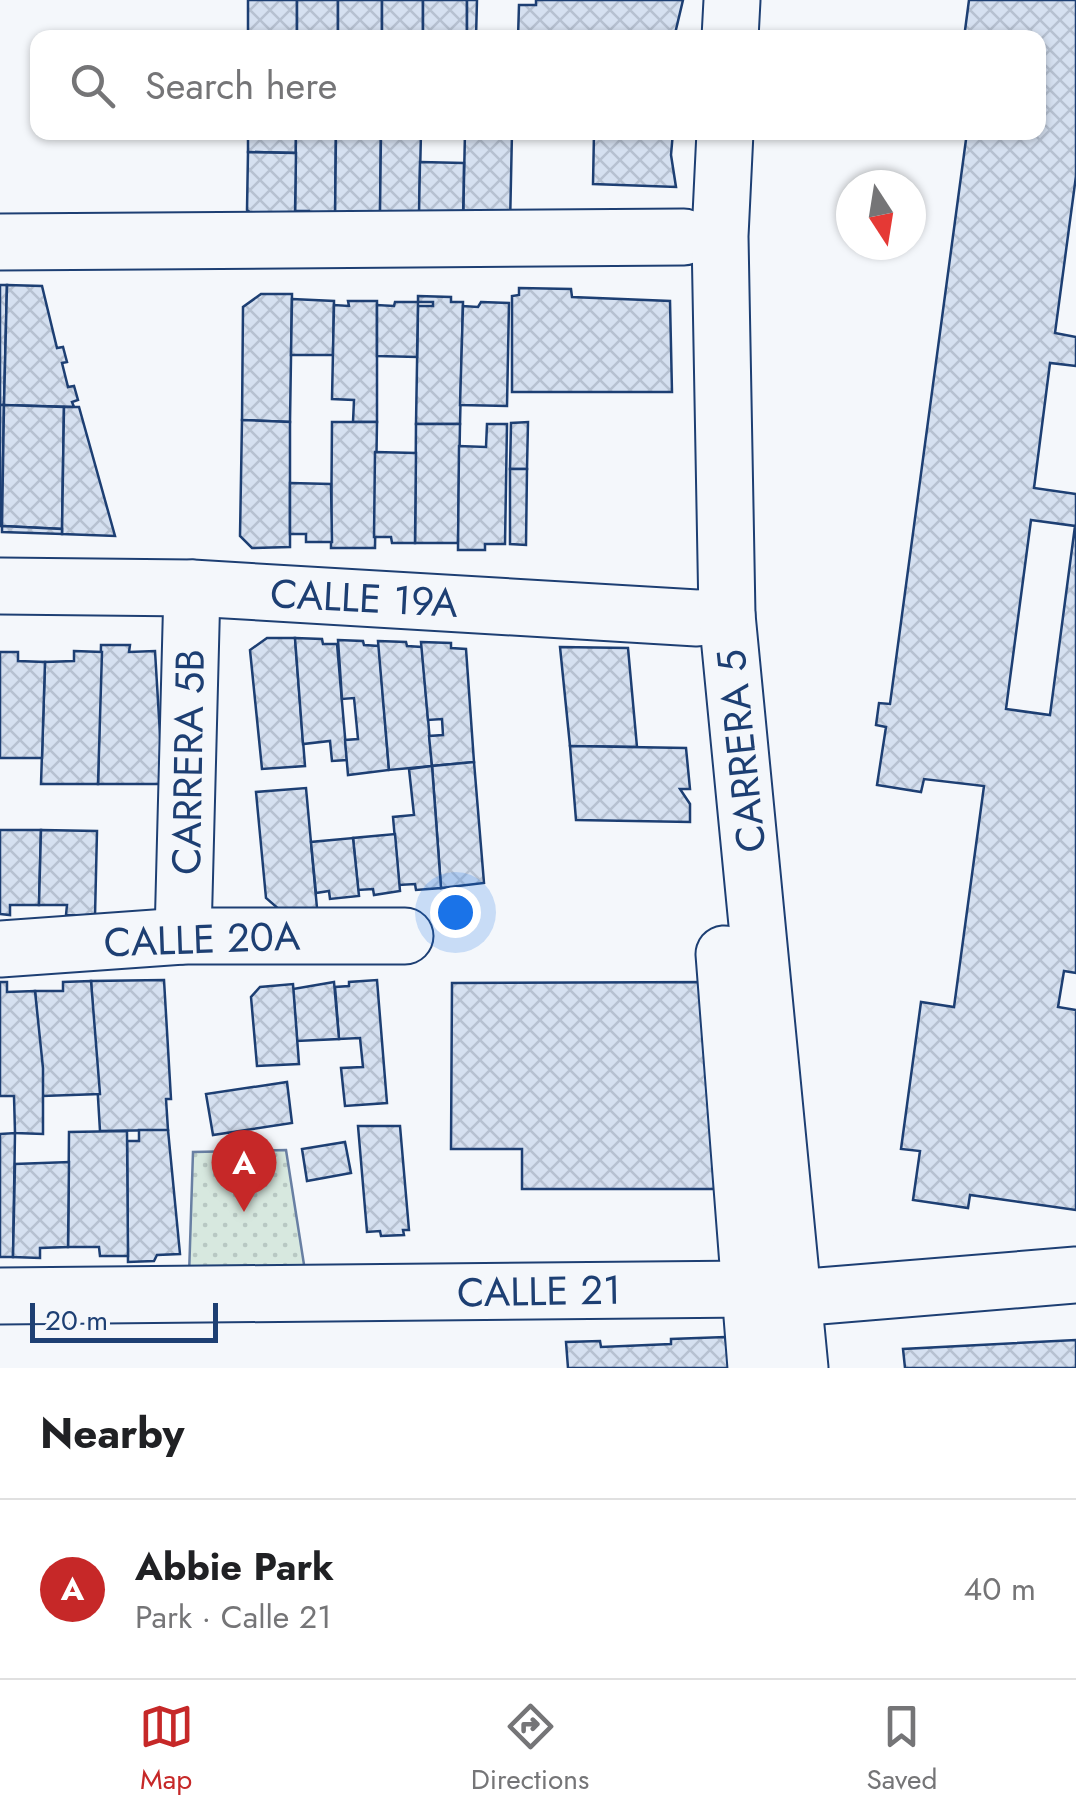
<!DOCTYPE html>
<html lang="en">
<head>
<meta charset="utf-8">
<style>
  :root { --surface:#fff; --page:#f2f2f2; --text:#202124; --muted:#757577; --line:#e0e0e0; --accent:#c62828 }
  body { margin:0; font-family:Jost,sans-serif; background:var(--page); color:var(--text) }
  .compass { position:absolute; left:836px; top:170px; width:90px; height:90px; border-radius:50%; background:var(--surface); box-shadow:0 2px 8px #0004; rotate:168deg }
  .scale { position:absolute; left:30px; bottom:25px; width:188px; box-sizing:border-box; padding-left:10px; border:5px solid #1d3f73; border-top:0; font-size:28px; line-height:35px; white-space:nowrap; color:#1d3f73; -webkit-text-stroke:8px #f4f7fb; paint-order:stroke }
  .you { position:absolute; left:455px; top:912px; width:35px; height:35px; margin:-25px; border:8px solid #fff; border-radius:50%; background:#1a73e8; box-shadow:0 0 0 15px #1a73e833 }
  .badge { display:grid; place-items:center; width:65px; height:65px; border-radius:50%; background:var(--accent); color:#fff; font-size:32px; font-weight:700 }
  .pin { position:absolute; translate:-50% -82px; filter:drop-shadow(0 2px 5px #0008) }
  .pin::after { content:''; position:absolute; top:52px; width:35px; height:30px; background:inherit; clip-path:polygon(0 0,100% 0,50% 100%) }
  .list { margin:0; padding:0; list-style:none }
  h2 { display:flex; justify-content:space-between; align-items:center; height:130px; margin:0; padding:0 40px; font-size:42px }
  h2 small { font-size:32px; font-weight:400; color:var(--muted) }
  .list li { display:grid; grid-template-columns:65px 1fr auto; gap:30px; align-items:center; box-sizing:border-box; height:180px; padding:0 40px; border-top:2px solid var(--line) }
  .list b { display:block; font-size:38px; white-space:nowrap }
  .list p { margin:0; font-size:32px; white-space:nowrap; color:var(--muted) }
  .list em { font-size:32px; font-style:normal; color:var(--muted) }
  .icon { flex:none; width:55px; height:55px; fill:none; stroke:currentColor; stroke-width:2; stroke-linecap:round; stroke-linejoin:round }
  .map { position:relative; flex:none; width:1076px; height:1368px; overflow:hidden }
  .search { position:absolute; background:var(--surface); box-shadow:0 2px 8px #0004; left:30px; right:30px; top:30px; height:110px; display:flex; align-items:center; gap:25px; box-sizing:border-box; padding:0 35px; border-radius:20px; color:var(--muted); font-size:38px }
  .sheet { height:310px; background:var(--surface) }
  nav { display:flex; justify-content:space-around; align-items:center; box-sizing:border-box; height:140px; border-top:2px solid var(--line); background:var(--surface); font-size:28px; color:var(--muted) }
  nav a { display:grid; justify-items:center; gap:5px }
  nav .on { color:var(--accent) }
  .map>svg:first-child { display:block }
  .park { fill:url(#park-dots); stroke:#687fa3; stroke-width:2.5 }
  .building { fill:url(#building-cross-hatch); stroke:#1d3f73; stroke-width:2.5; fill-rule:evenodd }
  .lines { fill:none; stroke-linecap:round; stroke-linejoin:round }
  .street-casing { stroke:#1d3f73; stroke-width:59 }
  .secondary-casing { stroke:#1d3f73; stroke-width:59 }
  .street { stroke:#f4f7fb; stroke-width:55 }
  .secondary { stroke:#f4f7fb; stroke-width:55 }
  .labels { text-anchor:middle; dominant-baseline:central; stroke-width:8; stroke-linejoin:round; paint-order:stroke }
  .street-label { font-size:40px; fill:#1d3f73; stroke:#f4f7fb }
</style>
</head>
<body>
<div class="map">
<svg width="1076" height="1368" viewBox="0 0 1076 1368">
  <defs>
    <pattern id="park-dots" width="8" height="8" patternUnits="userSpaceOnUse" patternTransform="scale(2.5)"><rect width="8" height="8" fill="#d7e8df"/><path d="M2 2h.1M6 6h.1" fill="none" stroke="#b8c8c3" stroke-width="1.8" stroke-linecap="round"/></pattern>
    <pattern id="building-cross-hatch" width="8" height="8" patternUnits="userSpaceOnUse" patternTransform="scale(2.5)"><rect width="8" height="8" fill="#d5e0f0"/><path d="M0 0l8 8M0 8l8-8" fill="none" stroke="#b6c1d1"/></pattern>
  </defs>
  <rect width="100%" height="100%" fill="#f4f7fb"/>
  <!-- park -->
  <polygon class="park" points="286,1150 305,1271 189,1276 193,1152"/>
  <!-- building -->
  <g class="building">
    <rect x="248" y="0" width="49" height="38"/>
    <rect x="297" y="0" width="41" height="38"/>
    <rect x="338" y="0" width="44" height="38"/>
    <rect x="382" y="0" width="41" height="38"/>
    <rect x="423" y="0" width="44" height="38"/>
    <polygon points="467,0 477,0 476,38 467,38"/>
    <polygon points="536,0 683,0 674,38 518,38 519,5 536,5"/>
    <path d="M969 0H1076V176L1055 333 1076 337V366L1050 363 1034 488 1076 494V973L1064 971 1058 1007 1076 1010V1210L970 1195 968 1208 913 1200 920 1151 901 1149 921 1002 954 1007 984 786 924 779 921 792 877 785 886 727 876 725 879 703 890 704 967 132H1038V38H964ZM1031 520 1075 526 1050 715 1006 709Z"/>
    <polygon points="248,132 296,132 296,153 248,152"/>
    <polygon points="296,132 336,132 335,218 310,218 309,211 295,211"/>
    <polygon points="336,132 381,132 380,219 335,223"/>
    <polygon points="381,132 421,132 419,219 380,212"/>
    <polygon points="465,132 512,132 510,226 463,225"/>
    <polygon points="594,132 673,132 671,155 676,187 593,184"/>
    <polygon points="248,152 296,153 295,214 261,221 247,210"/>
    <polygon points="420,162 464,163 463,220 419,214"/>
    <polygon points="0,285 7,285 4,405 0,405"/>
    <polygon points="7,285 42,286 57,348 63,347 67,362 62,363 68,387 74,386 78,400 72,402 74,407 4,405"/>
    <polygon points="519,288 571,289 572,297 670,301 672,392 512,392 512,296 519,295"/>
    <polygon points="261,294 292,294 290,422 242,420 243,307"/>
    <polygon points="418,296 451,297 451,302 463,302 460,424 416,424 418,306 433,306 433,302 418,302"/>
    <polygon points="292,299 334,301 333,355 291,355"/>
    <polygon points="348,301 377,301 377,422 353,422 354,400 332,399 334,305 349,306"/>
    <polygon points="395,302 418,302 417,357 377,356 377,305 394,306"/>
    <polygon points="481,302 509,303 507,406 460,405 463,306 478,307"/>
    <polygon points="0,405 4,405 2,526 0,526"/>
    <polygon points="4,405 64,407 62,529 2,526"/>
    <polygon points="64,407 79,407 115,536 62,534"/>
    <polygon points="242,420 290,422 290,547 252,548 240,536"/>
    <polygon points="332,422 377,422 375,548 331,548"/>
    <polygon points="528,422 527,469 510,469 511,423"/>
    <polygon points="416,424 460,424 458,543 415,543"/>
    <polygon points="487,424 507,424 505,544 485,544 485,550 458,550 459,446 486,447"/>
    <polygon points="375,452 416,453 415,543 392,543 391,537 374,537"/>
    <polygon points="510,469 527,469 526,545 510,544"/>
    <polygon points="290,483 331,484 332,542 306,542 306,534 290,534"/>
    <polygon points="2,526 62,529 62,534 2,532"/>
    <polygon points="267,638 295,638 305,766 262,769 250,650"/>
    <polygon points="295,638 322,639 323,644 337,644 347,760 332,761 330,741 303,744"/>
    <polygon points="338,640 363,641 364,645 379,646 389,770 348,775 345,740 358,739 354,698 342,699"/>
    <polygon points="378,641 406,642 407,646 422,647 432,766 389,770"/>
    <polygon points="421,642 451,643 451,648 466,649 474,762 432,766 429,736 443,735 442,719 428,720"/>
    <polygon points="101,645 130,645 129,652 155,651 163,784 98,784"/>
    <polygon points="560,647 628,648 637,747 570,746"/>
    <polygon points="74,651 102,652 98,784 41,784 45,662 74,661"/>
    <polygon points="0,652 18,652 18,661 45,662 42,758 0,758"/>
    <polygon points="570,746 686,748 690,789 680,789 690,804 690,822 576,820"/>
    <polygon points="474,762 484,883 441,888 432,766"/>
    <polygon points="432,766 441,888 416,890 415,884 399,885 393,817 414,815 409,769"/>
    <polygon points="306,788 317,908 281,911 266,898 256,792"/>
    <polygon points="0,830 41,830 39,905 10,905 10,915 0,914"/>
    <polygon points="41,830 97,831 95,916 66,915 67,905 39,905"/>
    <polygon points="395,834 400,891 374,895 373,889 358,890 353,838"/>
    <polygon points="353,838 359,896 330,899 329,891 316,893 311,842"/>
    <polygon points="164,980 171,1099 166,1099 168,1130 100,1131 91,981"/>
    <polygon points="377,980 387,1103 345,1106 341,1068 363,1067 360,1038 339,1039 335,987 349,986 349,982"/>
    <polygon points="91,981 100,1094 43,1096 35,991 63,991 63,982"/>
    <polygon points="0,982 7,982 7,992 35,991 43,1068 43,1134 15,1133 14,1096 0,1096"/>
    <polygon points="334,982 339,1039 297,1041 293,989"/>
    <polygon points="717,982 730,1189 522,1189 522,1149 451,1149 452,983"/>
    <polygon points="293,984 299,1064 257,1066 251,997 260,987"/>
    <polygon points="287,1082 292,1123 213,1135 206,1094"/>
    <polygon points="358,1126 400,1126 409,1230 403,1230 404,1235 381,1236 380,1231 367,1232"/>
    <polygon points="139,1130 168,1130 180,1254 157,1255 154,1261 128,1262 127,1141 139,1141"/>
    <polygon points="127,1131 128,1256 100,1256 99,1247 68,1247 69,1132"/>
    <polygon points="15,1133 13,1257 0,1257 0,1134"/>
    <polygon points="345,1142 351,1173 307,1181 302,1149"/>
    <polygon points="69,1162 68,1247 40,1248 40,1258 13,1257 15,1164"/>
    <polygon points="725,1337 726,1342 732,1342 734,1368 568,1368 566,1342 600,1341 601,1347 671,1344 671,1339"/>
    <polygon points="1076,1340 1076,1368 905,1368 903,1349"/>
  </g>
  <g class="lines">
    <!-- street casing -->
    <g class="street-casing">
      <g id="street">
        <polyline points="0,242 684,237"/>
        <polyline points="0,586 192,588 697,618 727,615"/>
        <polyline points="183,936 192,588"/>
        <polyline points="0,949 183,936 405,936"/>
        <polyline points="0,1296 751,1289 795,1298 1076,1275"/>
      </g>
    </g>
    <!-- secondary casing -->
    <g class="secondary-casing">
      <g id="secondary">
        <polyline points="730,38 732,0"/>
        <polyline points="725,132 720,236 727,615 800,1368"/>
        <polyline points="724,954 756,1368"/>
      </g>
    </g>
    <!-- street -->
    <use href="#street" class="street"/>
    <!-- secondary -->
    <use href="#secondary" class="secondary"/>
  </g>
  <g class="labels">
    <!-- street labels -->
    <g class="street-label">
      <text transform="translate(364 598) rotate(3)">CALLE 19A</text>
      <text transform="translate(741 751) rotate(-96)">CARRERA 5</text>
      <text transform="translate(188 762) rotate(-89)">CARRERA 5B</text>
      <text transform="translate(202 939) rotate(-2)">CALLE 20A</text>
      <text transform="translate(539 1291) rotate(-1)">CALLE 21</text>
    </g>
  </g>
</svg>
<svg class="compass" viewBox="-18 -18 36 36"><path d="M0-13l5 13h-10z" fill="#e53935"/><path d="M0 13l5-13h-10z" fill="#757577"/></svg>
<div class="scale">20 m</div>
<div class="you"></div>
<div class="pin badge" style="left:244px;top:1212px">A</div>
<div class="search"><svg class="icon" aria-label="search" viewBox="0 0 24 24"><circle cx="10" cy="10" r="6"/><path d="M15 15l6 6"/></svg>Search here</div>
</div>
<section class="sheet">
<h2>Nearby<small></small></h2>
<ul class="list">
<li><span class="badge">A</span><div><b>Abbie Park</b><p>Park · Calle 21</p></div><em>40 m</em></li>
</ul>
</section>
<nav>
<a class="on"><svg class="icon" aria-label="map" viewBox="0 0 24 24"><path d="M3 6l6-2 6 2 6-2v14l-6 2-6-2-6 2zM9 4v14M15 6v14"/></svg>Map</a>
<a><svg class="icon" aria-label="directions" viewBox="0 0 24 24"><path d="M12 3l9 9-9 9-9-9zM9 14v-3h6M13 9l2 2-2 2"/></svg>Directions</a>
<a><svg class="icon" aria-label="saved" viewBox="0 0 24 24"><path d="M7 4h10v16l-5-4-5 4z"/></svg>Saved</a>
</nav>
</body>
</html>
